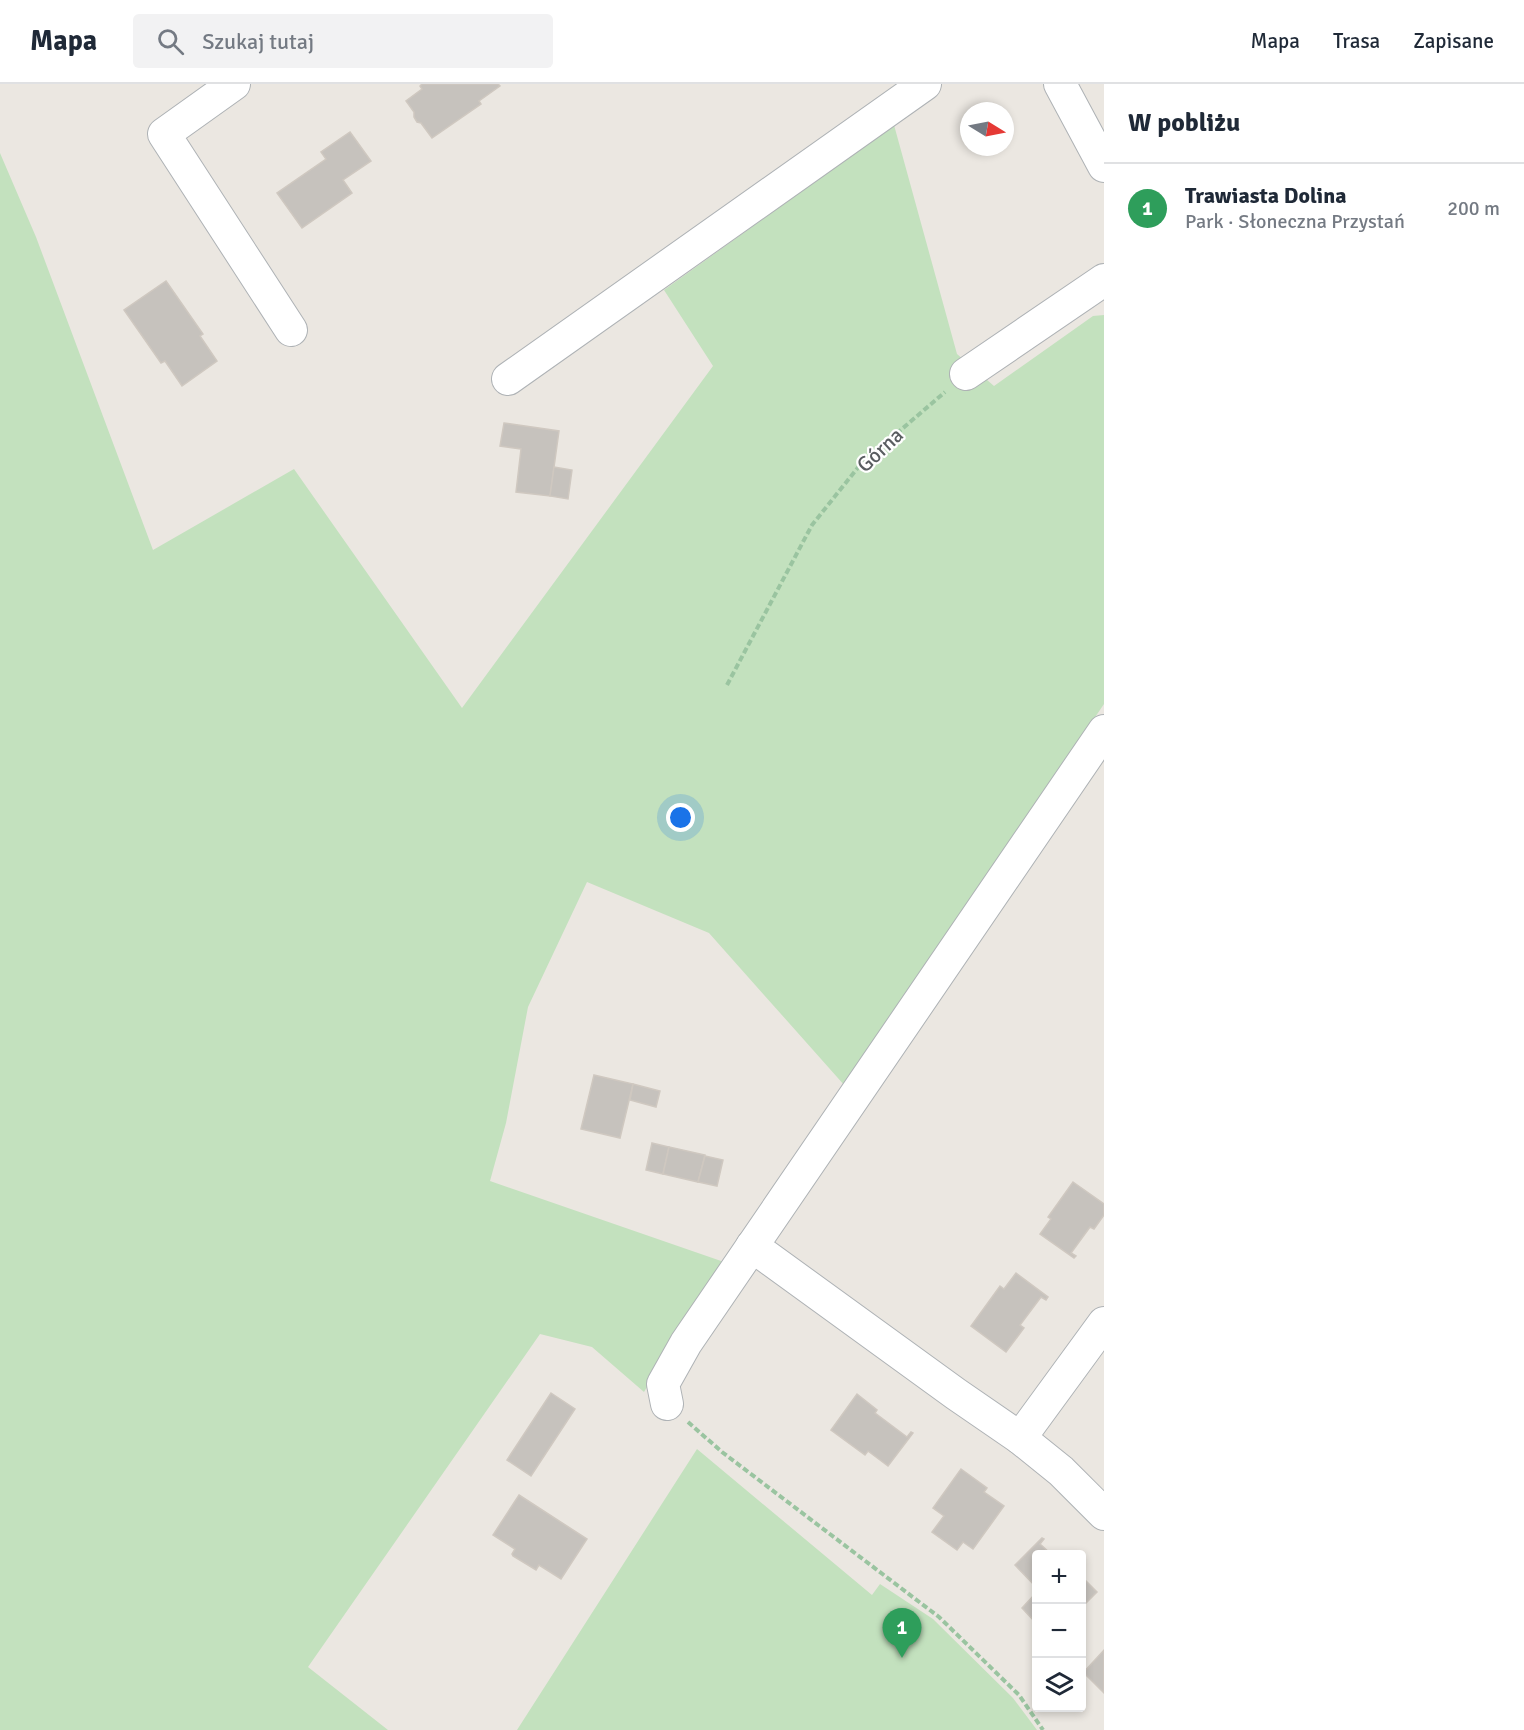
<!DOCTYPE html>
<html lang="pl">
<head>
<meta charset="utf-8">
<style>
  :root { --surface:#fff; --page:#f2f2f3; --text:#1f2937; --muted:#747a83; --line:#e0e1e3; --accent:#ea580c }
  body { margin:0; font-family:Signika,sans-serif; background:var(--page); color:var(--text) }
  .controls { position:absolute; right:18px; bottom:18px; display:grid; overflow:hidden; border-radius:6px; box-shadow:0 3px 9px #0003 }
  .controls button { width:54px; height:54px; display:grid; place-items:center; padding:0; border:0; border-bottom:2px solid var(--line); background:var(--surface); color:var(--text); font:30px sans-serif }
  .compass { position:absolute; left:960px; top:18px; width:54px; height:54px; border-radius:50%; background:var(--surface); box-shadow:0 3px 9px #0003; rotate:100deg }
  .you { position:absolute; left:681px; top:734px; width:21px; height:21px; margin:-15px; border:4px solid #fff; border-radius:50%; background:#1a73e8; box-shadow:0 0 0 9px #1a73e833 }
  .badge { display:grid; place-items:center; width:39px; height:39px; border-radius:50%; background:var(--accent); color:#fff; font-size:20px; font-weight:700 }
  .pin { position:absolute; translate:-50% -50px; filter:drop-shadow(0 2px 3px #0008) }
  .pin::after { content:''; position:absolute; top:32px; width:21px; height:18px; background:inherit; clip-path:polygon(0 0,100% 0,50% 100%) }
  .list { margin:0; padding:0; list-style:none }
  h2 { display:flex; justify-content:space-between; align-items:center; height:78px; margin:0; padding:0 24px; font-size:26px }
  h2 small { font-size:20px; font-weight:400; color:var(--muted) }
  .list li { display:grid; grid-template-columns:39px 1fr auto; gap:18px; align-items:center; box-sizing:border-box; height:90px; padding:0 24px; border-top:2px solid var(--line) }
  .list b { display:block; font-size:22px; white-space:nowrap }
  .list p { margin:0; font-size:20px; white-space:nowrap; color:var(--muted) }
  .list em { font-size:20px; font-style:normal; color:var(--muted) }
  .icon { flex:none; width:33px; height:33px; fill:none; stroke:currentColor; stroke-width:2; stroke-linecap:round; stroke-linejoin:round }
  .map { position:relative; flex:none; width:1104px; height:1646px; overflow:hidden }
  header { display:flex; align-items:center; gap:36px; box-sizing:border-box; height:84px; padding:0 30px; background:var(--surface); border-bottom:2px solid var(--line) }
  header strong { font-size:28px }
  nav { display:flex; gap:33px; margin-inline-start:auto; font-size:21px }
  .search { width:420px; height:54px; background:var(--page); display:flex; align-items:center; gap:15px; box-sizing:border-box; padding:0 21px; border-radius:6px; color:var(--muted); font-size:22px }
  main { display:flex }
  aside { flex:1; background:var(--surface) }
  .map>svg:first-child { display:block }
  .green { fill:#c3e1be }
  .building { fill:#c6c2bd; stroke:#cfc8c0; stroke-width:1.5 }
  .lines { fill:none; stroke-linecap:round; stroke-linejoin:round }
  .minor-casing { stroke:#aeb2b5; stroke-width:34 }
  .path { stroke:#9ac4a0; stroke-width:4; stroke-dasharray:6 3; stroke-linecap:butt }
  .minor { stroke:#fff; stroke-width:32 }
  .labels { text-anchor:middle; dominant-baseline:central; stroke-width:4.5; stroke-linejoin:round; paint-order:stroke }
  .street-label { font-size:21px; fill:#595d60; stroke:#fff }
</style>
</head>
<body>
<header>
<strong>Mapa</strong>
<div class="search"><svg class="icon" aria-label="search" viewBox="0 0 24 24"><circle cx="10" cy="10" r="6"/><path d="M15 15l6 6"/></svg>Szukaj tutaj</div>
<nav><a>Mapa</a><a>Trasa</a><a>Zapisane</a></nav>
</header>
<main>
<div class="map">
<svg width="1104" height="1646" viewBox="0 0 1104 1646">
  <rect width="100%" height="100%" fill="#ebe7e1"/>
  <!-- green -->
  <g class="green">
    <polygon points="894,41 957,270 994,302 1093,232 1104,231 1104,620 845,1002 709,849 587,798 528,923 506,1039 490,1097 724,1178 644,1308 592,1263 540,1250 308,1583 388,1646 0,1646 0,69 36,153 153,466 294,385 462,624 713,282 664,206"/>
    <polygon points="697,1365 872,1511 880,1500 933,1535 1013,1614 1037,1646 517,1646"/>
  </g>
  <!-- building -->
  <g class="building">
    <polygon points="422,0 498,0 500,2 479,17 481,20 432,54 421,39 417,38 414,33 414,28 406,17 422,5 420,2"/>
    <polygon points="350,48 371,77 343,96 352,109 302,144 277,109 326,75 321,68"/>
    <polygon points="166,197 203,250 200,252 217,277 182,302 165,277 161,279 124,226"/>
    <polygon points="504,339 559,347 550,412 516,408 521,365 500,362"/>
    <polygon points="554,383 572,386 568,415 550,412"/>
    <polygon points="594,991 633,1000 620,1054 581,1045"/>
    <polygon points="633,1000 660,1007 656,1023 630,1016"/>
    <polygon points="652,1059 669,1063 663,1090 646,1086"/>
    <polygon points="669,1063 705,1071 698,1098 663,1090"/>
    <polygon points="705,1072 723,1076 717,1102 698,1098"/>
    <polygon points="1073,1098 1104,1120 1104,1131 1094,1145 1090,1143 1071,1169 1076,1172 1074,1174 1040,1150 1051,1135 1048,1133"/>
    <polygon points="1016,1189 1048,1213 1046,1216 1041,1213 1020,1241 1024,1244 1006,1268 971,1242 1000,1202 1004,1205"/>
    <polygon points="551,1309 575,1325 531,1392 507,1376"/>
    <polygon points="857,1310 877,1326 875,1329 907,1353 911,1348 913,1349 888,1382 868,1367 865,1371 831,1346"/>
    <polygon points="961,1385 987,1404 984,1408 1004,1422 973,1465 963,1458 957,1466 932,1448 944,1432 933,1424"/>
    <polygon points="519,1411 587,1455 561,1495 539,1481 536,1486 513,1472 512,1470 515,1465 493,1451"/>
    <polygon points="1042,1454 1044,1455 1040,1460 1051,1470 1036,1470 1036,1503 1015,1481"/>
    <polygon points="1082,1493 1097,1508 1082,1523"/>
    <polygon points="1036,1509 1036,1539 1022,1524"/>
    <polygon points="1104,1566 1104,1609 1086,1591 1085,1593 1082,1590"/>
  </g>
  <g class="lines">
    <!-- minor casing -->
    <g class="minor-casing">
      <g id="minor">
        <polyline points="234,0 164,50 291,246"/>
        <polyline points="1060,0 1104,82"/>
        <polyline points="966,290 1104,196"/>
        <polyline points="508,295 925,0"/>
        <polyline points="752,1162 956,1310 1020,1354"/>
        <polyline points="1104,1239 1020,1354 1061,1387 1104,1430"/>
        <polyline points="667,1320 663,1300 686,1259 1104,647"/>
      </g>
    </g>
    <!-- path -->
    <g class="path">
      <polyline points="727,601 812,441 860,381 945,308"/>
      <polyline points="688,1338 722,1368 939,1533 1019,1611 1043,1646"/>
    </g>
    <!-- minor -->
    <use href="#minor" class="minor"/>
  </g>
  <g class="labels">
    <!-- street labels -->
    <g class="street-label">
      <text transform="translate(880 366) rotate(-43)">Górna</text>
    </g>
  </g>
</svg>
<div class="controls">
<button>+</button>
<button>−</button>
<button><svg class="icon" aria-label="layers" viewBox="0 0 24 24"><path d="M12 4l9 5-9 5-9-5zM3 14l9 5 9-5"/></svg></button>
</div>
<svg class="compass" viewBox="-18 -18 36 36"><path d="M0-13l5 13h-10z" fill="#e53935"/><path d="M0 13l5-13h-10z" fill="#747a83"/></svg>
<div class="you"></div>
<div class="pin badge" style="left:902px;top:1574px;background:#2e9e5b">1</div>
</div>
<aside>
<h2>W pobliżu<small></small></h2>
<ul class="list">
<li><span class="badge" style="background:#2e9e5b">1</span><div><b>Trawiasta Dolina</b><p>Park · Słoneczna Przystań</p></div><em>200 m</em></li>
</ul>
</aside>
</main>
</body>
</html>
